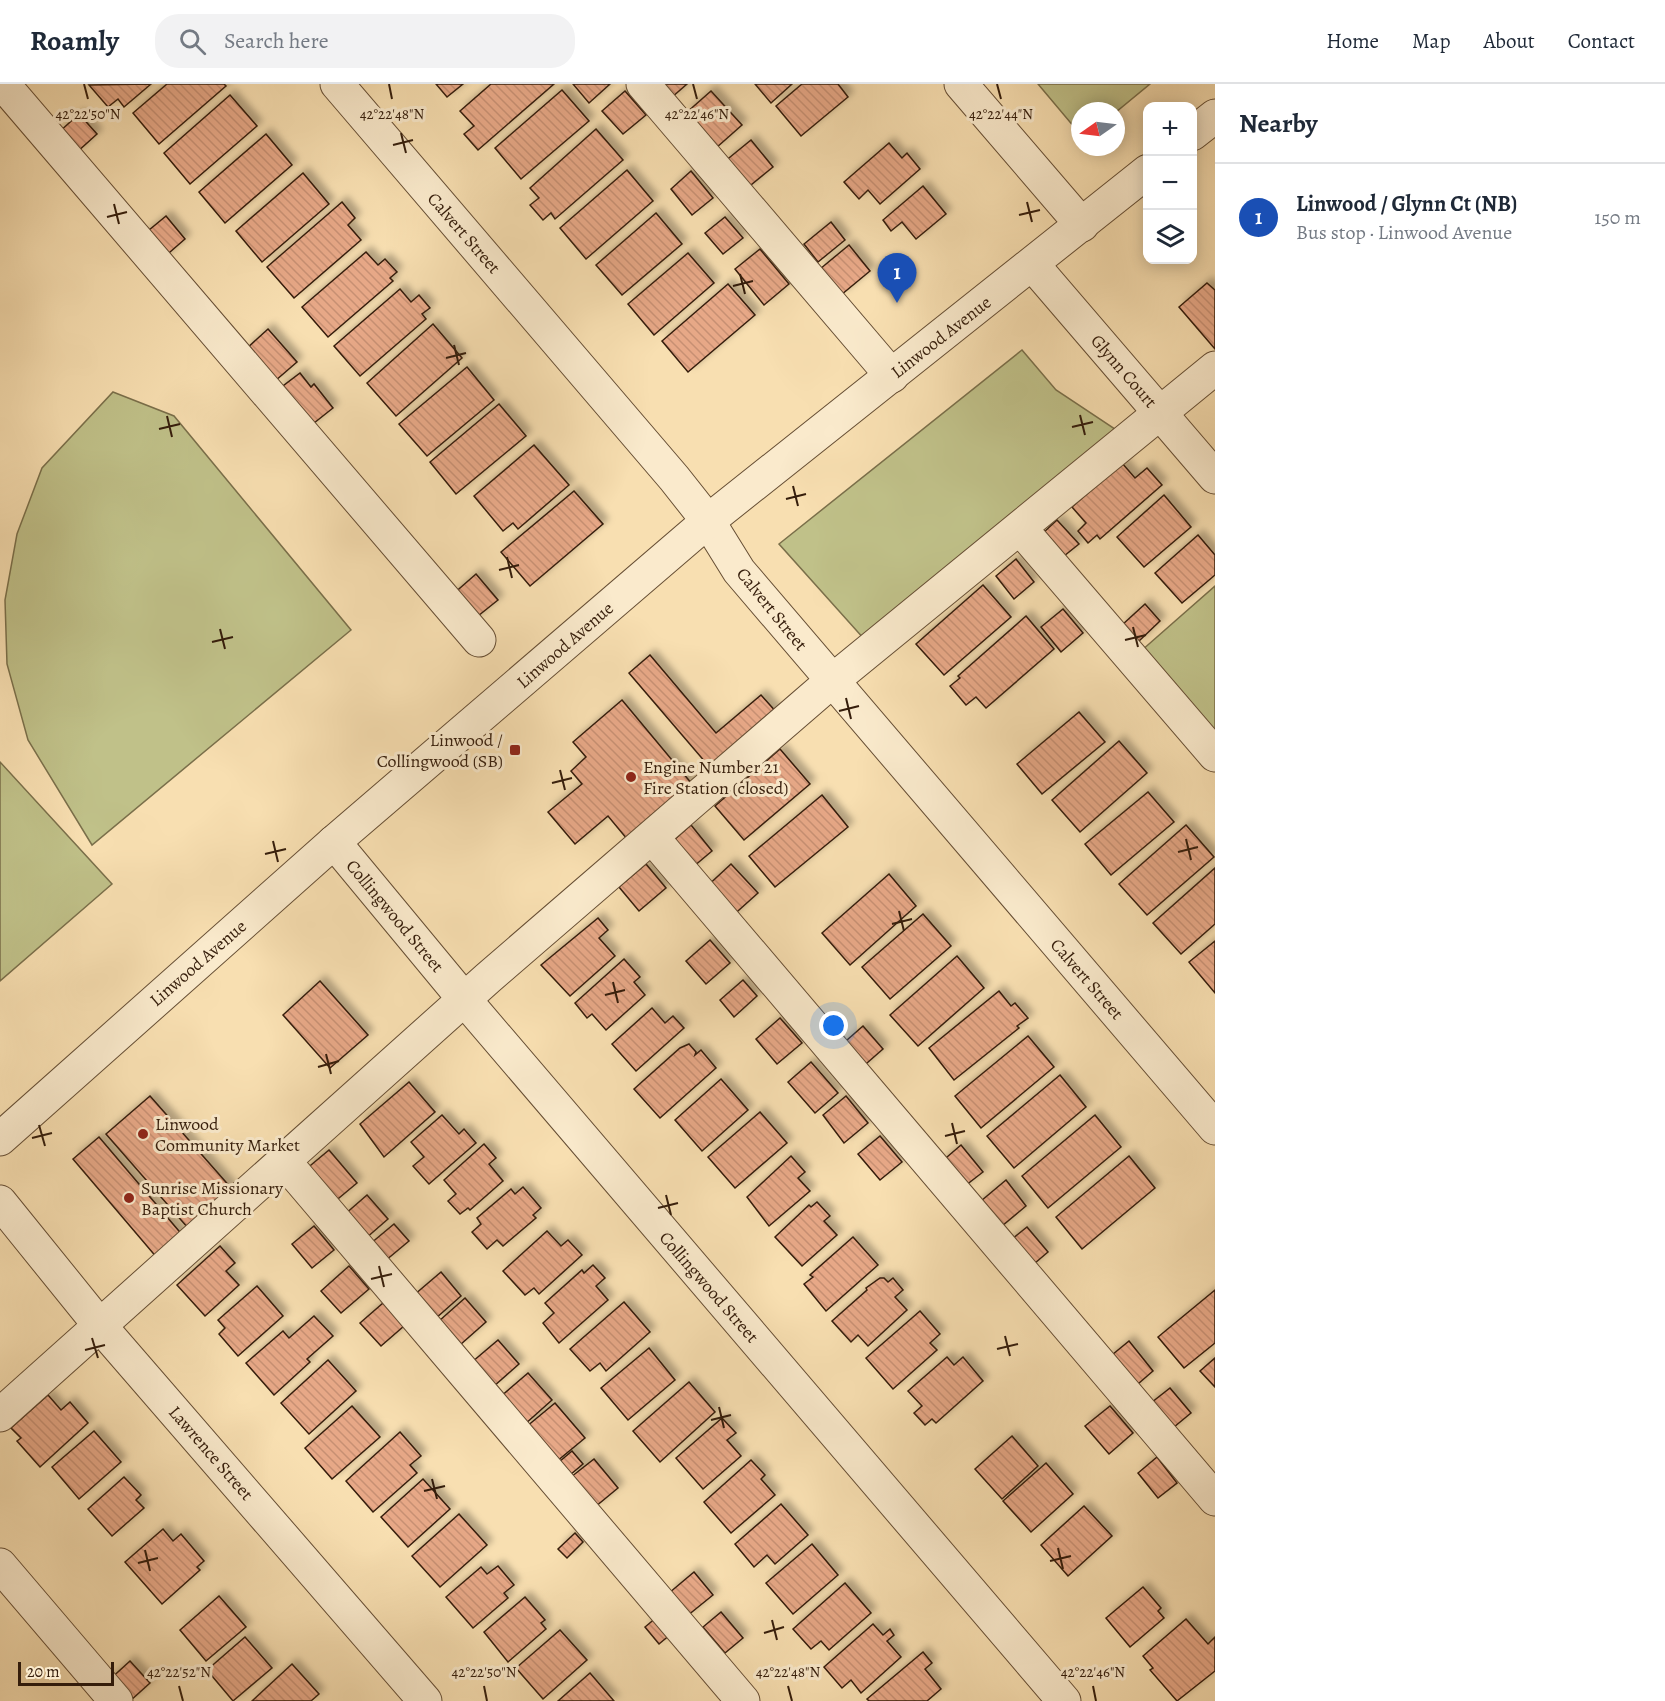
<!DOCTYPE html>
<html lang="en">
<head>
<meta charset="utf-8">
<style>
  :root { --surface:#fff; --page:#f2f2f3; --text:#1f2937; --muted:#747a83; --line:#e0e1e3; --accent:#0f766e }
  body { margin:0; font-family:Alegreya,serif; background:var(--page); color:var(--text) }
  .controls { position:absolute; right:18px; top:18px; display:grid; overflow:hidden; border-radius:12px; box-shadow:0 3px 15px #0003 }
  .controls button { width:54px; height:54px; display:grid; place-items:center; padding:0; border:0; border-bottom:2px solid var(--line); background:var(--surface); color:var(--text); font:30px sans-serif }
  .compass { position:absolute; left:1071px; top:18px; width:54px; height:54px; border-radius:50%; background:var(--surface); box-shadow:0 3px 15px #0003; rotate:256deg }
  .scale { position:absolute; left:18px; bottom:15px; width:96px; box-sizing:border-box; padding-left:6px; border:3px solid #351d0b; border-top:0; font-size:16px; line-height:21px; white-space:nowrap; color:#351d0b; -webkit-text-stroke:4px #faeacc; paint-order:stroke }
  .you { position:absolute; left:834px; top:942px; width:21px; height:21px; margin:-15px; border:4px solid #fff; border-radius:50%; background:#1a73e8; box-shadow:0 0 0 9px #1a73e833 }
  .badge { display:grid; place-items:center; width:39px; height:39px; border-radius:50%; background:var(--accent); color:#fff; font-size:20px; font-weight:700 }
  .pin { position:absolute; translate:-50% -50px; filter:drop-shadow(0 2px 3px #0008) }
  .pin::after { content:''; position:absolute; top:32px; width:21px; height:18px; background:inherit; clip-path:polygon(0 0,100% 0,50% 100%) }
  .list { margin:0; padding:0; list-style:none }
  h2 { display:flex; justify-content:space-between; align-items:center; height:78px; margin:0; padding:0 24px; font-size:26px }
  h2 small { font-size:20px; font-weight:400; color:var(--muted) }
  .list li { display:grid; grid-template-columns:39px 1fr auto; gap:18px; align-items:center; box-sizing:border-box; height:108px; padding:0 24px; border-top:2px solid var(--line) }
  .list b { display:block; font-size:22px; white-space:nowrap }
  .list p { margin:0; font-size:20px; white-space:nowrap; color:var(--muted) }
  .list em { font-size:20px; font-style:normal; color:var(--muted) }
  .icon { flex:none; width:33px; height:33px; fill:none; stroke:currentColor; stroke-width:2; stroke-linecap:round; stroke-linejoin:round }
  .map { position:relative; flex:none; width:1215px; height:1617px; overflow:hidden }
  header { display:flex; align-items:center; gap:36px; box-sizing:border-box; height:84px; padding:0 30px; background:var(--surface); border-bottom:2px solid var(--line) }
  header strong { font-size:28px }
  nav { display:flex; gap:33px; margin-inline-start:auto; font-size:21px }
  .search { width:420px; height:54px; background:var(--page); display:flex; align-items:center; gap:15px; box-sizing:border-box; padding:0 21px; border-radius:24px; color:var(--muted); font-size:22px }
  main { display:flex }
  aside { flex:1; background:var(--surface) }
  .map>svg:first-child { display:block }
  .green { fill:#c0c189; stroke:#7a6f4a; stroke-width:1.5 }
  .building { fill:url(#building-back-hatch); stroke:#351d0b; stroke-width:1.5; filter:url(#shadow) }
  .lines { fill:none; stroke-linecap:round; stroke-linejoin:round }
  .minor-casing { stroke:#664e34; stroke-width:35 }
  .minor { stroke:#faeacc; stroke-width:33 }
  .ticks { fill:none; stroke:#351d0b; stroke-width:2 }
  .poi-dot { fill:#8f2418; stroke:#faeacc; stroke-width:2 }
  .labels { text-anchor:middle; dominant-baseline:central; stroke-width:6; stroke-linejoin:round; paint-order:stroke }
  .street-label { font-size:18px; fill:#351d0b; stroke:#faeacc }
  .poi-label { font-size:18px; fill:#351d0b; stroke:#faeacc; text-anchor:start }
  .ticks-label { font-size:15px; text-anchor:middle; fill:#351d0b; stroke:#faeacc; stroke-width:6; stroke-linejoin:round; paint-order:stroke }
</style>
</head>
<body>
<header>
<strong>Roamly</strong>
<div class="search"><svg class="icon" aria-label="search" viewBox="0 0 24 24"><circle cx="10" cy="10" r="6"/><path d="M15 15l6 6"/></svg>Search here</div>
<nav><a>Home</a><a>Map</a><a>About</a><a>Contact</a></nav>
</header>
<main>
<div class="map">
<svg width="1215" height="1617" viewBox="0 0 1215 1617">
  <defs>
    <pattern id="building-back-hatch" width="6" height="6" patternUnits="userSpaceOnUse" patternTransform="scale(1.5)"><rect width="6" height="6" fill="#e7a887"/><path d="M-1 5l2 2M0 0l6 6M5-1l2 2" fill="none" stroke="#c79073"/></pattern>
    <filter id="shadow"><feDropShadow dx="5.5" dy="-5.5" stdDeviation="3" flood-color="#0004"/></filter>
  </defs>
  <rect width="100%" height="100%" fill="#f8dfb1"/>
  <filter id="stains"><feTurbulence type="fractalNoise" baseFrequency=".00333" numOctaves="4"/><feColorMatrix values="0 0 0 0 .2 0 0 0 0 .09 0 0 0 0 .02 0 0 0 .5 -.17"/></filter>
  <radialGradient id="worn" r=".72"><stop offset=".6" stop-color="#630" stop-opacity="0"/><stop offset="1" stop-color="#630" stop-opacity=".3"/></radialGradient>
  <!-- green -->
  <g class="green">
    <polygon points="1038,0 1150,0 1116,28 1080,27 1080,50"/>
    <polygon points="1022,266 1056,306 1118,347 865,556 779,460"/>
    <polygon points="113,308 174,332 351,546 92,761 28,656 7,580 5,516 17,450 42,384"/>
    <polygon points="1215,502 1215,651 1141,567"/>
    <polygon points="0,678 112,800 0,897"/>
  </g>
  <!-- building -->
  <g class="building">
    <polygon points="151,0 124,23 118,15 108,23 89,1"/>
    <polygon points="167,0 224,0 226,2 159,60 133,29"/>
    <polygon points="436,0 463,0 447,13"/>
    <polygon points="491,0 554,0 478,66 464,50 474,42 460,27"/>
    <polygon points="573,0 610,0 589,19"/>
    <polygon points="658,0 687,0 671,14"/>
    <polygon points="755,0 792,0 771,19"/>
    <polygon points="802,0 838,0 848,13 801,52 776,22"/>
    <polygon points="562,6 589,37 521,95 495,64"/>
    <polygon points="625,7 646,31 623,50 602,27"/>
    <polygon points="711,7 742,41 716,64 686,29"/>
    <polygon points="230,11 257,42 190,100 164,69"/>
    <polygon points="79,30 97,50 76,69 58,49"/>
    <polygon points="596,45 623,76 555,135 551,129 543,136 530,121 539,114 530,104"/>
    <polygon points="266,50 292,81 225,139 199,108"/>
    <polygon points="751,56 773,83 746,105 724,78"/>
    <polygon points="889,59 902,74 907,69 920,85 880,120 868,106 859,115 844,98"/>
    <polygon points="627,86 653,117 586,175 560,144"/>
    <polygon points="691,87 713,114 692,131 671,105"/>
    <polygon points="303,89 329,120 262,178 236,147"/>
    <polygon points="923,102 946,130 916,155 902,138 891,147 883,136"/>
    <polygon points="342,118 355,134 348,141 361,156 294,214 267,183"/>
    <polygon points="656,129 682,160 622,211 596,181"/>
    <polygon points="166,132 185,155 162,175 143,151"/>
    <polygon points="725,133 743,154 723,170 705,149"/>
    <polygon points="831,138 845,156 818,178 804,160"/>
    <polygon points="849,161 870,187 841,211 820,185"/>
    <polygon points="760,165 789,200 764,221 735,185"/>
    <polygon points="366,168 378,181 385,175 397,188 390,194 393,197 328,253 302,223"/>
    <polygon points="688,169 714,199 654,251 628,220"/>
    <polygon points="1207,199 1215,206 1215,265 1179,223"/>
    <polygon points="728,200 755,231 688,288 662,257"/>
    <polygon points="400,205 411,218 419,211 430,224 422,230 426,235 360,292 334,262"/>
    <polygon points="433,240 462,274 396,332 367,299"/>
    <polygon points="268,245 297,278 275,297 246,265"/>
    <polygon points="467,283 494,316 427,372 399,340"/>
    <polygon points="300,289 311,303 314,300 333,324 309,343 279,305"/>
    <polygon points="499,320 526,352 456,410 430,378"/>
    <polygon points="534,361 569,401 518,445 513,439 503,447 474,412"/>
    <polygon points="1122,379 1135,394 1147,384 1162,401 1100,455 1097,451 1088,459 1078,447 1086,439 1072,423"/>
    <polygon points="574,407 603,440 530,502 501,468"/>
    <polygon points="1164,411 1191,443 1144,483 1117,453"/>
    <polygon points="1057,436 1079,460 1064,472 1043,449"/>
    <polygon points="1198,451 1215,471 1215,491 1182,519 1155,489"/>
    <polygon points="1016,475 1034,498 1014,515 996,492"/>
    <polygon points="476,490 498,516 473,536 452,511"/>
    <polygon points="983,501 1011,533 944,591 916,560"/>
    <polygon points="1145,520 1160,537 1138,558 1122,541"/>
    <polygon points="1063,525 1083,549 1061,568 1041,543"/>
    <polygon points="1026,532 1054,565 986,624 976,613 966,621 950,602 960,594 958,592"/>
    <polygon points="650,571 716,649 761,611 778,630 712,686 629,589"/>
    <polygon points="622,616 692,700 627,755 608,732 575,760 548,728 582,700 571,687 586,673 573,658"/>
    <polygon points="1079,628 1105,658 1042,710 1017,680"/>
    <polygon points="1119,657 1147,689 1080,748 1052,716"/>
    <polygon points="780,665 810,700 744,756 715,722"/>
    <polygon points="1148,708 1174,738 1111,791 1085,760"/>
    <polygon points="822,711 848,743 775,803 749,772"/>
    <polygon points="691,741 712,767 687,788 666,763"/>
    <polygon points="1186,741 1214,773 1147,831 1119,800"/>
    <polygon points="646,780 666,804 639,827 619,803"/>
    <polygon points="731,780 758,809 729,835 703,806"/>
    <polygon points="1215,784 1215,840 1181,870 1153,839"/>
    <polygon points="889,790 916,822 850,881 822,849"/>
    <polygon points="923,830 951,862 890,915 862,883"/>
    <polygon points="598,834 608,846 599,854 615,872 570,912 541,881"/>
    <polygon points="710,856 730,879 706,900 686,877"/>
    <polygon points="1215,857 1215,909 1189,878"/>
    <polygon points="957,872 984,904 918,962 890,931"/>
    <polygon points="624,875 640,893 634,898 645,911 606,946 592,930 587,934 575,919"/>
    <polygon points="743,896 757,912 734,933 720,916"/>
    <polygon points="320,897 368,951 330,984 283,931"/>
    <polygon points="999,907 1011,922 1015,919 1028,934 1017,942 1019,944 954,996 929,964"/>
    <polygon points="652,924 665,939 673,932 684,944 636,987 612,960"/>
    <polygon points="780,934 802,959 777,980 756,955"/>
    <polygon points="863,942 883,965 859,986 839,963"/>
    <polygon points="1028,952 1054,983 981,1044 955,1012"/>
    <polygon points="689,960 696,968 695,971 701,966 716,984 660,1034 634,1005 680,964"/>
    <polygon points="811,978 838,1009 815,1029 788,998"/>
    <polygon points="1060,991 1086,1023 1014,1084 987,1052"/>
    <polygon points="721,995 748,1026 702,1067 675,1036"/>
    <polygon points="409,998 435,1028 384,1073 360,1040"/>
    <polygon points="150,1012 232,1105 188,1144 106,1050"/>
    <polygon points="846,1012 868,1039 844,1059 823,1031"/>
    <polygon points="760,1028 787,1059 735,1104 708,1073"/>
    <polygon points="442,1031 459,1050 464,1045 476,1059 429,1100 413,1082 424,1073 411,1058"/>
    <polygon points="1095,1031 1121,1063 1048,1124 1022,1092"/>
    <polygon points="880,1052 902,1078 880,1096 858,1070"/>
    <polygon points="99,1053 184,1153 158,1175 73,1075"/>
    <polygon points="484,1060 496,1074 489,1080 503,1097 470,1126 468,1124 460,1130 448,1117 456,1110 444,1096"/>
    <polygon points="961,1061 983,1088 961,1105 940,1079"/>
    <polygon points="329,1066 357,1099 333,1119 305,1086"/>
    <polygon points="791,1072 805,1088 798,1094 810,1107 769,1142 747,1113"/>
    <polygon points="1129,1072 1155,1104 1082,1165 1056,1133"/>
    <polygon points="1006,1096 1026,1122 996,1147 975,1122"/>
    <polygon points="523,1103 541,1124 533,1131 536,1134 503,1162 497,1156 487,1165 472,1148 481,1140 477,1134 511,1105 515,1110"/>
    <polygon points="367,1111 388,1135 365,1155 344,1131"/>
    <polygon points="817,1118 830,1132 824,1137 837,1151 802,1182 775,1153 809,1121 811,1123"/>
    <polygon points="394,1140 409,1157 385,1177 370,1160"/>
    <polygon points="314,1142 334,1166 312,1184 292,1160"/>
    <polygon points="1027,1143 1048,1168 1028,1185 1007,1159"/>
    <polygon points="547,1147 561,1162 568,1156 582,1171 539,1210 534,1204 525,1211 503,1187"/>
    <polygon points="853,1153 878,1181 826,1227 804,1200 813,1193 810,1191"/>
    <polygon points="220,1162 235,1179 226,1187 239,1201 205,1232 177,1201"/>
    <polygon points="593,1181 605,1194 596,1202 608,1216 559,1259 543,1239 554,1229 545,1219 582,1186 584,1189"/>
    <polygon points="349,1182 369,1205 341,1229 321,1207"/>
    <polygon points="441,1188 461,1212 435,1235 414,1211"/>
    <polygon points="880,1194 884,1194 888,1198 893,1194 903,1206 895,1213 907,1226 868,1262 858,1251 851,1258 832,1237 867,1206 866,1204"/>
    <polygon points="257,1202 283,1232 238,1272 219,1250 225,1244 218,1236"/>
    <polygon points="1215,1206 1215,1259 1184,1284 1158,1253"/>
    <polygon points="465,1214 486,1238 460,1261 439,1237"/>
    <polygon points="624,1218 650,1248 606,1287 600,1279 590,1287 570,1265"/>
    <polygon points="383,1219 404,1242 381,1262 360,1239"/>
    <polygon points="920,1227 940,1250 930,1259 937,1266 893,1305 866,1274"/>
    <polygon points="314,1232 333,1252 307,1275 310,1278 274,1311 246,1279 283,1247 289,1254"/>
    <polygon points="498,1256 519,1280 493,1303 472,1278"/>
    <polygon points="1129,1257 1153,1287 1131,1306 1107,1275"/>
    <polygon points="649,1264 675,1296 628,1336 601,1304"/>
    <polygon points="947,1273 954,1281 963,1273 983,1297 936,1339 932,1335 925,1341 914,1329 922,1322 908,1307"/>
    <polygon points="1215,1274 1215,1303 1200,1287"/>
    <polygon points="328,1276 356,1307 309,1350 281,1319"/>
    <polygon points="528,1289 552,1316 524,1341 500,1313"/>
    <polygon points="689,1298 715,1328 660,1378 633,1347"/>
    <polygon points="1170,1304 1191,1329 1168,1348 1147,1322"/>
    <polygon points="48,1311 61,1326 70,1318 88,1339 40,1383 17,1357 21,1354 11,1344"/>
    <polygon points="555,1319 585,1354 556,1378 526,1343"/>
    <polygon points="352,1322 380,1353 332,1395 305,1364"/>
    <polygon points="1110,1322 1133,1349 1109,1370 1085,1342"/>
    <polygon points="722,1334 736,1349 727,1356 741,1372 703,1405 676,1374"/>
    <polygon points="94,1347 121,1378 79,1415 52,1383"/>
    <polygon points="400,1348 421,1372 410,1381 417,1389 373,1428 346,1397"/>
    <polygon points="1012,1352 1038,1382 1002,1415 975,1385"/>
    <polygon points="572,1367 583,1380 570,1391 559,1378"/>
    <polygon points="1157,1373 1177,1399 1158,1414 1138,1389"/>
    <polygon points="594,1375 618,1404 595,1423 571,1393"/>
    <polygon points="751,1376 765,1391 761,1395 775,1411 731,1449 704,1418"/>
    <polygon points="1046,1379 1073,1410 1031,1448 1003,1417"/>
    <polygon points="124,1393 141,1411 136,1416 144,1424 112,1452 88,1425"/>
    <polygon points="423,1395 450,1425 408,1463 381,1433"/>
    <polygon points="781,1420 808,1451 775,1480 767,1471 754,1483 735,1460"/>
    <polygon points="1084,1422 1112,1452 1068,1492 1041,1461"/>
    <polygon points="459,1430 487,1461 440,1503 412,1472"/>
    <polygon points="163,1445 173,1457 181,1450 204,1477 197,1483 200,1486 162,1520 125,1478"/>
    <polygon points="575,1449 583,1458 567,1474 558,1465"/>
    <polygon points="812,1460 838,1491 793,1530 766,1499"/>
    <polygon points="498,1482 514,1501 504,1509 508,1514 473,1544 446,1513 481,1483 487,1490"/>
    <polygon points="694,1488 713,1511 687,1532 669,1509"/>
    <polygon points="845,1499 871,1529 829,1566 821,1557 811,1565 793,1545"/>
    <polygon points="1143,1503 1161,1524 1158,1527 1164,1534 1130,1563 1106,1534"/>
    <polygon points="219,1512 246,1543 206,1577 180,1546"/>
    <polygon points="525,1513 545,1536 541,1539 546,1545 508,1578 484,1548"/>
    <polygon points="721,1528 743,1554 725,1569 703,1543"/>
    <polygon points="657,1533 671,1550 659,1560 645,1543"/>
    <polygon points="1186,1535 1208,1560 1215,1553 1215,1587 1177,1617 1150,1586 1153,1584 1143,1572"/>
    <polygon points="873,1540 883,1551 890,1545 894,1551 887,1557 901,1573 861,1609 851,1596 842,1604 824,1583"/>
    <polygon points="560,1546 587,1576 543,1615 516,1584"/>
    <polygon points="245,1553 272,1584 233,1617 207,1586"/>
    <polygon points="923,1568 932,1579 925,1585 941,1605 927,1617 869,1617 867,1615"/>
    <polygon points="130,1577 150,1599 130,1617 107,1598"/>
    <polygon points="292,1580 319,1610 311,1617 252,1617"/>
    <polygon points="590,1589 614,1617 558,1617"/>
  </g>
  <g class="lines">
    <!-- minor casing -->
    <g class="minor-casing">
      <g id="minor">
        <polyline points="3,0 479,556"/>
        <polyline points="337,0 674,394 708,437 739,487 1215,1044"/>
        <polyline points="643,0 892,292"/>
        <polyline points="961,0 1082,141"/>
        <polyline points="1192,50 1215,32"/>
        <polyline points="1033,181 1215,393"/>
        <polyline points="1020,444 1215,671"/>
        <polyline points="652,753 1215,1415"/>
        <polyline points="334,758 464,915 1064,1617"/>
        <polyline points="0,1055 334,758 708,437 1148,87"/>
        <polyline points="284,1077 743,1617"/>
        <polyline points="0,1118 101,1243 425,1617"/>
        <polyline points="0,1331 488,894 832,597 1215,284"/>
        <polyline points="0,1481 116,1617"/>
      </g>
    </g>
    <!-- minor -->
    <use href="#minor" class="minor"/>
  </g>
  <!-- ticks -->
  <path class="ticks" d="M84 0 88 15M389 0 392 15M693 0 697 15M997 0 1001 15M401 49 406 69M393 61 413 56M1027 118 1032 138M114 120 119 140M1019 131 1040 126M107 133 127 128M740 190 745 210M733 202 753 197M454 261 459 281M446 274 466 269M1080 331 1085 351M167 332 172 353M1072 343 1093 338M159 345 180 340M793 402 798 422M786 415 806 410M507 473 512 494M499 486 519 481M1133 543 1138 563M220 545 225 565M1125 556 1146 551M212 558 233 553M846 614 851 635M839 627 859 622M560 686 565 706M552 699 572 694M1186 755 1191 776M273 757 278 778M1178 768 1198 763M265 770 286 765M899 827 904 847M892 840 912 835M613 898 618 919M605 911 625 906M326 970 331 990M318 983 339 977M952 1039 957 1060M39 1041 45 1062M945 1052 965 1047M32 1054 52 1049M666 1111 671 1131M658 1124 678 1119M379 1182 384 1203M371 1195 392 1190M1005 1252 1010 1272M92 1254 98 1274M997 1265 1018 1260M85 1266 105 1261M719 1323 724 1344M711 1336 731 1331M432 1395 437 1415M424 1407 445 1402M1058 1464 1063 1485M145 1466 150 1487M1050 1477 1071 1472M138 1479 158 1474M772 1536 777 1556M764 1549 784 1543M179 1602 183 1617M484 1602 487 1617M788 1602 792 1617M1093 1602 1096 1617"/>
  <!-- markers -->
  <g class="poi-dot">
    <rect x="509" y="660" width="12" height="12" rx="3"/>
    <circle cx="631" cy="693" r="6"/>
    <circle cx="143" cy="1050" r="6"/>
    <circle cx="129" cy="1114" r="6"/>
  </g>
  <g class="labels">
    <!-- street labels -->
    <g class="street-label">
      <text transform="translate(464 149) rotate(49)">Calvert Street</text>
      <text transform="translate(941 253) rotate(-38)">Linwood Avenue</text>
      <text transform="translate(1124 287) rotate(49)">Glynn Court</text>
      <text transform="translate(772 525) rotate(51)">Calvert Street</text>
      <text transform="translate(565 561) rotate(-41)">Linwood Avenue</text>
      <text transform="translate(395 832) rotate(50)">Collingwood Street</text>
      <text transform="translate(198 879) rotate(-41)">Linwood Avenue</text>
      <text transform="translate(1087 895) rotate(49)">Calvert Street</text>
      <text transform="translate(709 1203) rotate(49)">Collingwood Street</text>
      <text transform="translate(211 1369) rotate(49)">Lawrence Street</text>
    </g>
    <!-- poi labels -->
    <g class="poi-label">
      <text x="503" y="656" text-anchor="end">Linwood /<tspan x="503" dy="21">Collingwood (SB)</tspan></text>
      <text x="643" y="683">Engine Number 21<tspan x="643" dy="21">Fire Station (closed)</tspan></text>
      <text x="155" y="1040">Linwood<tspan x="155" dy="21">Community Market</tspan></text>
      <text x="141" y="1104">Sunrise Missionary<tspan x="141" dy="21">Baptist Church</tspan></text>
    </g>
  </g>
  <g class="ticks-label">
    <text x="88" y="35">42°22'50"N</text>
    <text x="392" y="35">42°22'48"N</text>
    <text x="697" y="35">42°22'46"N</text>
    <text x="1001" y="35">42°22'44"N</text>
    <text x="179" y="1593">42°22'52"N</text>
    <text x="484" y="1593">42°22'50"N</text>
    <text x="788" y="1593">42°22'48"N</text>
    <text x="1093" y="1593">42°22'46"N</text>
  </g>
  <rect width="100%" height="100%" filter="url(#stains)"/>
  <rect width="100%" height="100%" fill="url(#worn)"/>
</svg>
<div class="controls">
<button>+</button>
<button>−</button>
<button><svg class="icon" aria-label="layers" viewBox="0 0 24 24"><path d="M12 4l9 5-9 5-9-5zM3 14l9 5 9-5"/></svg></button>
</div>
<svg class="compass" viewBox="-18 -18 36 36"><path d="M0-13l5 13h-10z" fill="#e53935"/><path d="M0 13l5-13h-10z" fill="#747a83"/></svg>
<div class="scale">20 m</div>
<div class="you"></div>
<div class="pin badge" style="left:897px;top:219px;background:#1a4fb4">1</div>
</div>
<aside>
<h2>Nearby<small></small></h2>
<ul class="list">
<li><span class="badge" style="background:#1a4fb4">1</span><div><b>Linwood / Glynn Ct (NB)</b><p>Bus stop · Linwood Avenue</p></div><em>150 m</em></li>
</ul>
</aside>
</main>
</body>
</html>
